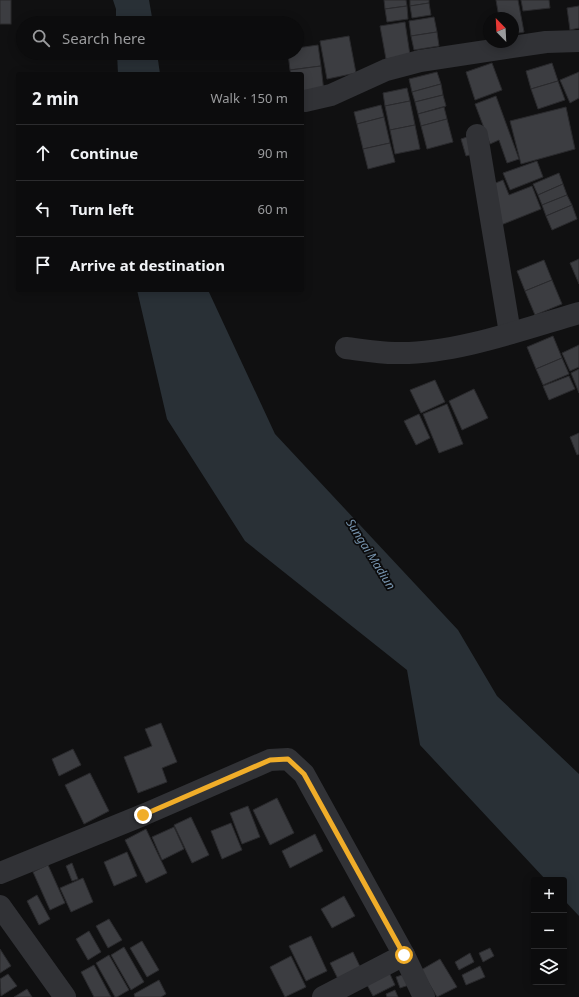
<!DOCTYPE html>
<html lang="en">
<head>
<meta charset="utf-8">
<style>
  :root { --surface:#0c0c0d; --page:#151516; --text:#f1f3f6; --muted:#9a9b9d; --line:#2c2c2e }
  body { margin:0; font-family:"Noto Sans",sans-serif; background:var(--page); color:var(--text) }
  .controls { position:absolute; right:12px; bottom:12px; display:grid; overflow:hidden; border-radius:4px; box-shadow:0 2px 10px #0003 }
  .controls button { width:36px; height:36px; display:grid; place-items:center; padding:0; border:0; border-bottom:1px solid var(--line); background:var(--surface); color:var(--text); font:20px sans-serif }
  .compass { position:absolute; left:483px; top:12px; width:36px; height:36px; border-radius:50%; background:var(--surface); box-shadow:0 2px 10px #0003; rotate:336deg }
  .stop { position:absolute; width:12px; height:12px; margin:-9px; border:3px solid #f0ad29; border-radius:50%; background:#fff }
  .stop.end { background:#f0ad29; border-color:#fff; box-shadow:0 1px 4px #0008 }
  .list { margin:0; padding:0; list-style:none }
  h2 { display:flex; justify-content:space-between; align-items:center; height:52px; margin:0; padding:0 16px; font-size:17px }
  h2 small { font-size:13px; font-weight:400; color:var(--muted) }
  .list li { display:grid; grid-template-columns:26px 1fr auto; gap:12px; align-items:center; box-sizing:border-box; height:56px; padding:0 16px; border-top:1px solid var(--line) }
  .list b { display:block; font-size:15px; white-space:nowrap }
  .list em { font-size:13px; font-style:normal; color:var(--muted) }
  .icon { flex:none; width:22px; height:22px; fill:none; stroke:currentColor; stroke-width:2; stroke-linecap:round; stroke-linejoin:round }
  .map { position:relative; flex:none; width:579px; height:997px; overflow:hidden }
  .search { position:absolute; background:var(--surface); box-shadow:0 2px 10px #0003; left:16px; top:16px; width:288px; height:44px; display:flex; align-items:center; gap:10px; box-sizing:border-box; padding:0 14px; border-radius:22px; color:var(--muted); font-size:15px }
  .panel { position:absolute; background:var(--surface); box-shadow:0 2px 10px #0003; left:16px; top:72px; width:288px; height:220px; border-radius:4px }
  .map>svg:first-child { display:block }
  .water { fill:#293036 }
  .building { fill:#3c3d41; stroke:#2a2a2d }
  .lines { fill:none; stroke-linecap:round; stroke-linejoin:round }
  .minor { stroke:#313236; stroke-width:22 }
  .route { stroke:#f0ad29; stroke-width:5 }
  .labels { text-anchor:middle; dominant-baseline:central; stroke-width:3.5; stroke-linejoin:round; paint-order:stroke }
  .water-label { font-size:12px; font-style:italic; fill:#7794ae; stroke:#0b0b0c }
</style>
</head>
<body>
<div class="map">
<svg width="579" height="997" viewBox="0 0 579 997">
  <rect width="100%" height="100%" fill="#101011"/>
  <!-- water -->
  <g class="water">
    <polygon points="113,0 149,0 153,23 116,23 116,9"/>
    <polygon points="117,53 157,53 160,74 118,74"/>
    <polygon points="137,290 208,290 275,434 458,630 497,696 579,774 579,916 564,900 564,880 546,880 420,745 407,670 245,541 167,419"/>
  </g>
  <!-- building -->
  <g class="building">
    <rect x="0" y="0" width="11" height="24"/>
    <polygon points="384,0 406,0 407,6 385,9"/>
    <polygon points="410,0 429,0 429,3 410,6"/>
    <polygon points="496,0 518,0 524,32 513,34 513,18 499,18"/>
    <polygon points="521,0 549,0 550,8 523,11"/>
    <polygon points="429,3 431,15 412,18 410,6"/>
    <polygon points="407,6 408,19 387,22 385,9"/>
    <polygon points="579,6 579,28 570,30 567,8"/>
    <polygon points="434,17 437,32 411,36 409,21"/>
    <polygon points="405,22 410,55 386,59 380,26"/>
    <polygon points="437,32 439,46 414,50 411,36"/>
    <polygon points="349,36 356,73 327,79 320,41"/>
    <polygon points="318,45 321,66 290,70 288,53 297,53 297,48"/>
    <polygon points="492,63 502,90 475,100 466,72"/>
    <polygon points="552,63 558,81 531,89 526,71"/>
    <polygon points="321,66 324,92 302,95 302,74 291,74 290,70"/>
    <polygon points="437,72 441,84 412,92 409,79"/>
    <polygon points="579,72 579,98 570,103 560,80"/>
    <polygon points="558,81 565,100 538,109 531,89"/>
    <polygon points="441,84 443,95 415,102 412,92"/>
    <polygon points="407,88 410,101 385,106 383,93"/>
    <polygon points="443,95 446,106 418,114 415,102"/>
    <polygon points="496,96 519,159 507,163 499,140 490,144 475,104"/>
    <polygon points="410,101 415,125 390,130 385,106"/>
    <polygon points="381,105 384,117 357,124 354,112"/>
    <polygon points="444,107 447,119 421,126 418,114"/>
    <polygon points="566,107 575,149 521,164 510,121"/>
    <polygon points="384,117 390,143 363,149 357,124"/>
    <polygon points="447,119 453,142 427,149 421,126"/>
    <polygon points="415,125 420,149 395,154 390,130"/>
    <polygon points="470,136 476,153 466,156 461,139"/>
    <polygon points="390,143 395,162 368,169 363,149"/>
    <polygon points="537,161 543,177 510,190 503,173"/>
    <polygon points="559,173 563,184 538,195 533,184"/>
    <polygon points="503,180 509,195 532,186 541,209 501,225 486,187"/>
    <polygon points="563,184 567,195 542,205 538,195"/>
    <polygon points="567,195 572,205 546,216 542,205"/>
    <polygon points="572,205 577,219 552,230 546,216"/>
    <polygon points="579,259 579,284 570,263"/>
    <polygon points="544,260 552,280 525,291 517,271"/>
    <polygon points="552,280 562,304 535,315 525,291"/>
    <polygon points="553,336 562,358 536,369 527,347"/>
    <polygon points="579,345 579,367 570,371 562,353"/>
    <polygon points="562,358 569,374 543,385 536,369"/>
    <polygon points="579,369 579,393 571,373"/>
    <polygon points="569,376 575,389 549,400 543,386"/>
    <polygon points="435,380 445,402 421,413 410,390"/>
    <polygon points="474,389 488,418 462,430 449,401"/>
    <polygon points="447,404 463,444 439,453 423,414"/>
    <polygon points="419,414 430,438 416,445 404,421"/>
    <polygon points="579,433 579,454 577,455 570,437"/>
    <polygon points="161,723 177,762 162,768 167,782 138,793 124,757 152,746 145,729"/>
    <polygon points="73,749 81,765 59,776 52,759"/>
    <polygon points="90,773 109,811 84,824 65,785"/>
    <polygon points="277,798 294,833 270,845 253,810"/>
    <polygon points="248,806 260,837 242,844 230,813"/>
    <polygon points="191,817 209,855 192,863 174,825"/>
    <polygon points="231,823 242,850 222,859 211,831"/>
    <polygon points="174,827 184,849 162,860 152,837"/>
    <polygon points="146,829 167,873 146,883 125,840"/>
    <polygon points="315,834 323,851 290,868 282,851"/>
    <polygon points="127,852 137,876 114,886 104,862"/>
    <polygon points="72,863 78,879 72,881 66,866"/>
    <polygon points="48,865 65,903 50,910 33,872"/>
    <polygon points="83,878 93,902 71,912 60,888"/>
    <polygon points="37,895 50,919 39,925 27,901"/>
    <polygon points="344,896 355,916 332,928 321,909"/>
    <polygon points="109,919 122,940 108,948 96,926"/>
    <polygon points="89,931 101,952 88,960 76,939"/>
    <polygon points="311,936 327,971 306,981 289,946"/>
    <polygon points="142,941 159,970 147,977 130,948"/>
    <polygon points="124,947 144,982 131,990 111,955"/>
    <polygon points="490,948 494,956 483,962 479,953"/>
    <polygon points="0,949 11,966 0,973"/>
    <polygon points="353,952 364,975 341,985 330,963"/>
    <polygon points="470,953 474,962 459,970 455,962"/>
    <polygon points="109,955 129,990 117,997 115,997 96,963"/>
    <polygon points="291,956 306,987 285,997 270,967"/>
    <polygon points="440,959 457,987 437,997 421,970"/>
    <polygon points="94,965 111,997 94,997 81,972"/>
    <polygon points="480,966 485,977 466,985 462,975"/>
    <polygon points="389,972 395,985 373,996 366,983"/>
    <polygon points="408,973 412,984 400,988 396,977"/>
    <polygon points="8,974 17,986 1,996 0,979"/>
    <polygon points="159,980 166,994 161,997 135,997 134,994"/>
    <polygon points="27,989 32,997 14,997"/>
    <polygon points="395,990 398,997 387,997 386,994"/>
  </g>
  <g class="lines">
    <!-- minor -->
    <g class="minor">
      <polyline points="305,101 331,95 386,70 420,61 546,42 579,41"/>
      <polyline points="477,135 510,333"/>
      <path d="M346 348C362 350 379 353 395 353 452 355 524 329 579 313"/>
      <polyline points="0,873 143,815 270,760 288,759 304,774 404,955 424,997"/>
      <polyline points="0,906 65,997"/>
      <polyline points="323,997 404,955"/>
    </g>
  </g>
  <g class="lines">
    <!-- route -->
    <polyline class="route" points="143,815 270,760 288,759 304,774 404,955"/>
  </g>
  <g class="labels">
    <!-- water labels -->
    <g class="water-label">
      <text transform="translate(371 554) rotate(58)">Sungai Madiun</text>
    </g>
  </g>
</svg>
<div class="controls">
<button>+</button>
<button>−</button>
<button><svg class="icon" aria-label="layers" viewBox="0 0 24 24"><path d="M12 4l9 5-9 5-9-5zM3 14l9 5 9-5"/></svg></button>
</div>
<svg class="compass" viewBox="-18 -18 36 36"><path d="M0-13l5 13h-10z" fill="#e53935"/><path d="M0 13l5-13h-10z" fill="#9a9b9d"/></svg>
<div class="stop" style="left:404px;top:955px"></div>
<div class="stop end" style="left:143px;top:815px"></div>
<div class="search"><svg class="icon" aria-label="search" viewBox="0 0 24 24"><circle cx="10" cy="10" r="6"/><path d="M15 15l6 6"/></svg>Search here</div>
<section class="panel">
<h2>2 min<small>Walk · 150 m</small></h2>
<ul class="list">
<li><svg class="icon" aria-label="ahead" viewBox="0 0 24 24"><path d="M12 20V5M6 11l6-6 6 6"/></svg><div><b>Continue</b></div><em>90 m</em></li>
<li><svg class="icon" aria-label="left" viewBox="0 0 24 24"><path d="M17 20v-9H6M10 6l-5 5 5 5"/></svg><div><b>Turn left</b></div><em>60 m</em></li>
<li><svg class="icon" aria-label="arrive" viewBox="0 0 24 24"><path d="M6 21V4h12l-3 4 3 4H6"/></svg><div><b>Arrive at destination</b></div></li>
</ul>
</section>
</div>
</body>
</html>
